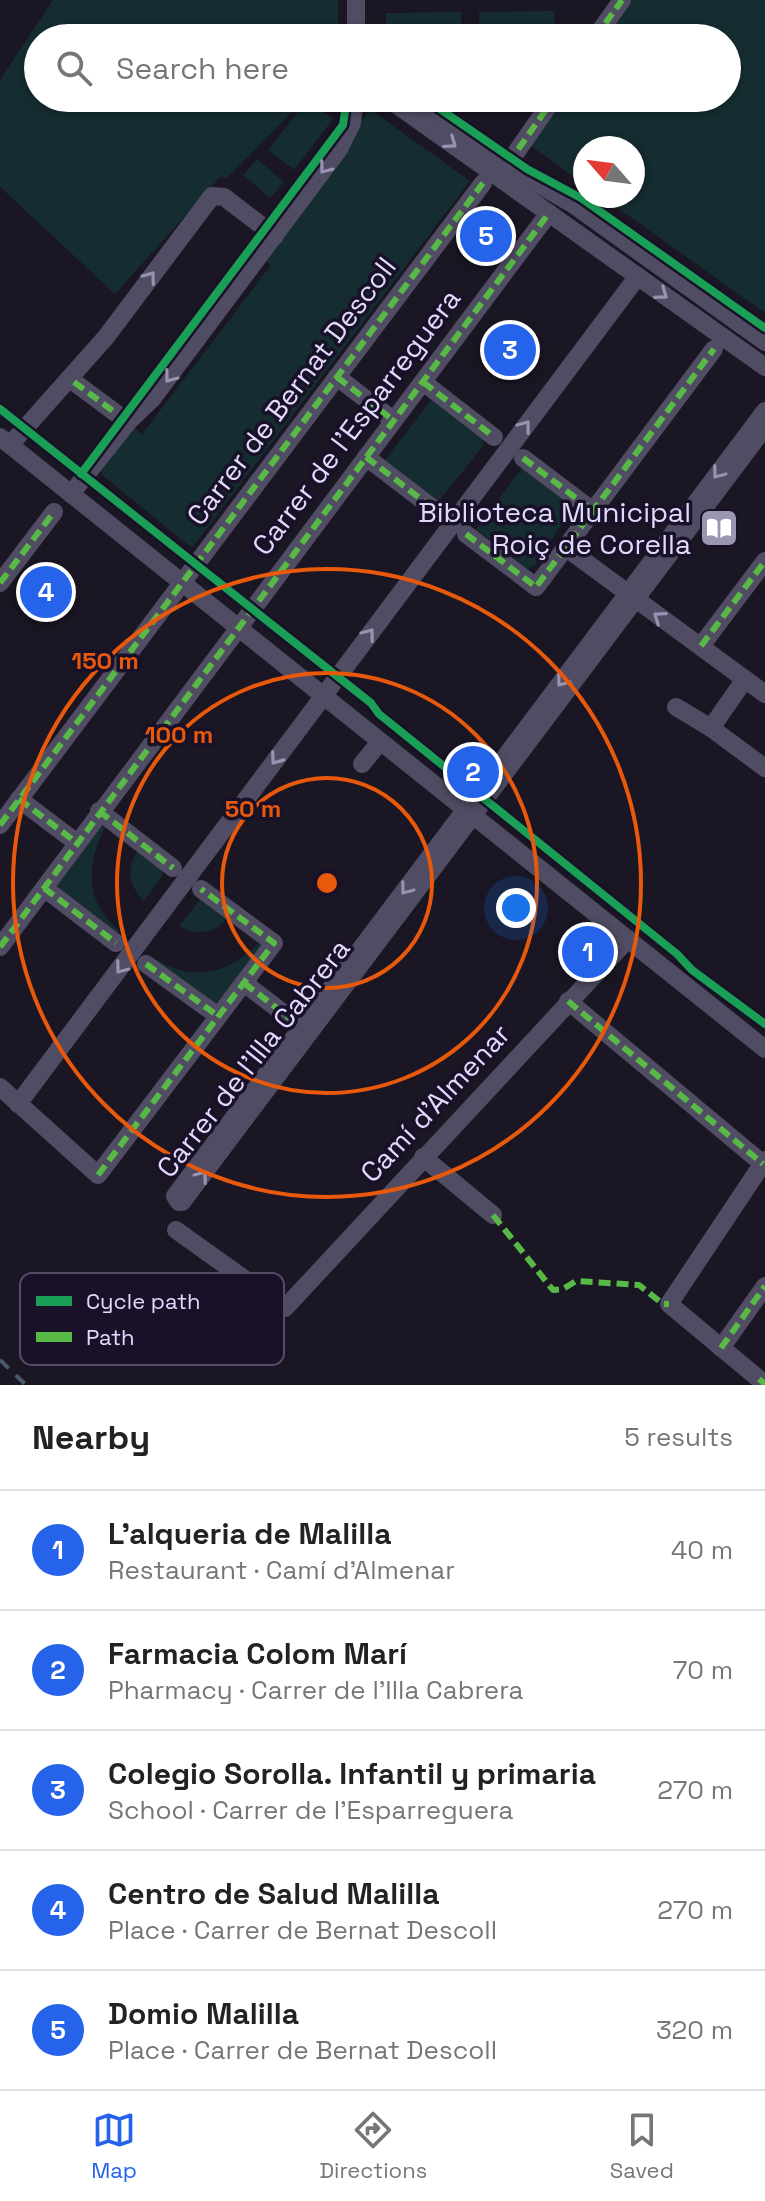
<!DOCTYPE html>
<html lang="en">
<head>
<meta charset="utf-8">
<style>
  :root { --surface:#fff; --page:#f6f6f6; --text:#222; --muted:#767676; --line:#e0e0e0; --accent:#2563eb }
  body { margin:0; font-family:"Space Grotesk",sans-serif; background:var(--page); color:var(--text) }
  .compass { position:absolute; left:573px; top:136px; width:72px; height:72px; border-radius:50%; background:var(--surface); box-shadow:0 2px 6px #0004; rotate:298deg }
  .you { position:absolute; left:516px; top:908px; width:28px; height:28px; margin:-20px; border:6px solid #fff; border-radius:50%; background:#1a73e8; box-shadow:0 0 0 12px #1a73e833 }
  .badge { display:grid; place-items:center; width:52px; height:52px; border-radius:50%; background:var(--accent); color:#fff; font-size:26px; font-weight:700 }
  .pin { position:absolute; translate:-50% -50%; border:4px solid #fff; box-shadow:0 2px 8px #0006 }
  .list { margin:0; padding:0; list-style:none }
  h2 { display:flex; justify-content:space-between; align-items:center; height:104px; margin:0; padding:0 32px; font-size:34px }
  h2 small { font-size:26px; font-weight:400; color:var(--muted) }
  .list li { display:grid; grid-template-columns:52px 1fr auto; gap:24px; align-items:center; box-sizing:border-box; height:120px; padding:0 32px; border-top:2px solid var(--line) }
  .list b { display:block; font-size:30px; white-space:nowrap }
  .list p { margin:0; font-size:26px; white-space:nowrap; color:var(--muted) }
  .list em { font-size:26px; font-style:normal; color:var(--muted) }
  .icon { flex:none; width:44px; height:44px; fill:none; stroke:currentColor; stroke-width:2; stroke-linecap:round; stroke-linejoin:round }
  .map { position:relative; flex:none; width:765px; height:1385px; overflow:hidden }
  .search { position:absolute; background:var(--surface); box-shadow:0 2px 6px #0004; left:24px; right:24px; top:24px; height:88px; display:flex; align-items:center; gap:20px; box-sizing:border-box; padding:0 28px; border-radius:44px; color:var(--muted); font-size:30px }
  .sheet { height:704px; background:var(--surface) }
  nav { display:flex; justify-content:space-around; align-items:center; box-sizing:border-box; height:112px; border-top:2px solid var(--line); background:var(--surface); font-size:22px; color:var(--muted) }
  nav a { display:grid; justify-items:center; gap:4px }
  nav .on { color:var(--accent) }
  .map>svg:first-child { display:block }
  .green { fill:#152c30 }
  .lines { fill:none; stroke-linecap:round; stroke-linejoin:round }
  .minor { stroke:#504c63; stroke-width:18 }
  .rail { stroke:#49586d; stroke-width:4; stroke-dasharray:12 10; stroke-linecap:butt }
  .quiet { stroke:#58b947; stroke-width:6; stroke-dasharray:12 6; stroke-linecap:butt }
  .cycleway-casing { stroke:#181128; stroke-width:13 }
  .cycleway { stroke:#1a9f57; stroke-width:8 }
  .oneway { stroke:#9992b0 }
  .ring { fill:none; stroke:#e8590c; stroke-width:4 }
  .labels { text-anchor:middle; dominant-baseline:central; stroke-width:7; stroke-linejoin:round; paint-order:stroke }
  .street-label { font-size:28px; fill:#e2d9fe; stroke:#181128 }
  .poi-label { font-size:28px; fill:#e2d9fe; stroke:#181128; text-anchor:end }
  .key { fill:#181128; stroke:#554d68; stroke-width:2 }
  .key-label { font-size:22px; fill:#e2d9fe }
  .centre { fill:#e8590c; stroke:#181128; stroke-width:4 }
  .ring-label { font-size:24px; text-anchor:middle; font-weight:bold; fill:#e8590c; stroke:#181128; stroke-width:7; stroke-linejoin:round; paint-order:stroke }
</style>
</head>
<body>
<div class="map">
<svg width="765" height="1385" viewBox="0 0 765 1385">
  <rect width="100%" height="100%" fill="#1a1623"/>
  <!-- green -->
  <g class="green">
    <polygon points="53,0 338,0 338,38 38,38 38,98 306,98 226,179 221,176 115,294 0,187 0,80"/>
    <polygon points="632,0 765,0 765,313 601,196 633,196 633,148 585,148 585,185 531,146 563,98 727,98 727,38 606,38"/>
    <polygon points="554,11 555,38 480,38 479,12"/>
    <polygon points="461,12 461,38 386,38 386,13"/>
    <polygon points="308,99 333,119 294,170 268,150"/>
    <polygon points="370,109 470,181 192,548 102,475 102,468 133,427 142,434 271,265 264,259"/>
    <polygon points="257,159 284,182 270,198 243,175"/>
    <polygon points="431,400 437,400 484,438 483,446 439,501 385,460"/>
    <polygon points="522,468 574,506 535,565 528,569 476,529"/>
    <path d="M106 826C86 863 84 903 120 931L115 933 58 890 57 885 98 827Z"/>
    <path d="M139 849 162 868V876L144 901C128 886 126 866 139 849Z"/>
    <path d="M200 900 230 915C217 933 197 937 179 926Z"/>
    <path d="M260 941 261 950 218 1005 156 964V959C192 983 233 973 260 941Z"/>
  </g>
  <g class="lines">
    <!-- minor -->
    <g class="minor">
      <polyline points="356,38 356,0"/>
      <polyline points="595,38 622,0"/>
      <polyline points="387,98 765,367"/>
      <polyline points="413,98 518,172 574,205 765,342"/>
      <polyline points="508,164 554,98"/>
      <polyline points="337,377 393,420"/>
      <polyline points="74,382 117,414"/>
      <polyline points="423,382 494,437"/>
      <polyline points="765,411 175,1196 179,1202 182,1202 765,427"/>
      <polyline points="0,437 765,1049"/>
      <polyline points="10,445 106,337 212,196 224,197 275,236"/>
      <polyline points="366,457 438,512"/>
      <polyline points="523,458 593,511"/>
      <polyline points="71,494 129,421 152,399 339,149 352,123 355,98"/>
      <polyline points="466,534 536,587 714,349"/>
      <polyline points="565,547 765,694"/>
      <polyline points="0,583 54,512"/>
      <polyline points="701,646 765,561"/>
      <polyline points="745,679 711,728 765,768"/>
      <polyline points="676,707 711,728"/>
      <polyline points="362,764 379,743"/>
      <polyline points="19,799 77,843"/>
      <polyline points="99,811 173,868"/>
      <polyline points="0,825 483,183"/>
      <polyline points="44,888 116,943"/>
      <polyline points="0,947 549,213"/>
      <polyline points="146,964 218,1016"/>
      <polyline points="244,983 291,1019"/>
      <polyline points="568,1001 763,1164"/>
      <polyline points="0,1087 98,1175 274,943 201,889"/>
      <polyline points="18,1104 638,276"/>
      <polyline points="423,1157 493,1215"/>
      <polyline points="176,1230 285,1308 628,939"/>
      <polyline points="721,1348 765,1286"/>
      <polyline points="759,1379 669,1304 765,1160"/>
    </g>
    <!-- rail -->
    <polyline class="rail" points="0,1360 26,1385"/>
    <!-- quiet -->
    <g class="quiet">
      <polyline points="595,38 622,0"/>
      <polyline points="508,164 554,98"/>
      <polyline points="337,377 393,420"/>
      <polyline points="74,382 117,414"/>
      <polyline points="423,382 494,437"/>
      <polyline points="366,457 438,512"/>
      <polyline points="523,458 593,511"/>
      <polyline points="466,534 536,587 714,349"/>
      <polyline points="0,583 54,512"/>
      <polyline points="701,646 765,561"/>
      <polyline points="19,799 77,843"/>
      <polyline points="99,811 173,868"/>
      <polyline points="0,825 483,183"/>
      <polyline points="44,888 116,943"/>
      <polyline points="0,947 549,213"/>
      <polyline points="146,964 218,1016"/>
      <polyline points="244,983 291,1019"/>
      <polyline points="568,1001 763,1164"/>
      <polyline points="98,1175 274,943 201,889"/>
      <polyline points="493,1215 553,1290 563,1289 576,1281 639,1285 663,1304 669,1304"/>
      <polyline points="721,1348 765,1286"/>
      <polyline points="759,1379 765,1384"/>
    </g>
    <!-- cycleway casing -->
    <g class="cycleway-casing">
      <g id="cycleway">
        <polyline points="424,98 527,169 581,198 765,328"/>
        <polyline points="0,409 371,703 379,714 677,954 692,970 765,1024"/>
        <polyline points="81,474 343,125 347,98"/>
      </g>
    </g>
    <!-- cycleway -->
    <use href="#cycleway" class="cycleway"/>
  </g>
  <!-- one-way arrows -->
  <defs><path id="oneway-chevron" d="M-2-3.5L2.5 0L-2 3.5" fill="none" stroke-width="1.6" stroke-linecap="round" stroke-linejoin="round" transform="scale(2)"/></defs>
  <g class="oneway">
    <use href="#oneway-chevron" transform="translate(451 143) rotate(35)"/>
    <use href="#oneway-chevron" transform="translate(325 168) rotate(127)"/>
    <use href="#oneway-chevron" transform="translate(150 277) rotate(-54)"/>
    <use href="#oneway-chevron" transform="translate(662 294) rotate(36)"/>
    <use href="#oneway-chevron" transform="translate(170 377) rotate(127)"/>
    <use href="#oneway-chevron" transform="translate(525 426) rotate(-53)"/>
    <use href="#oneway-chevron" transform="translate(718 473) rotate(127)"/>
    <use href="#oneway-chevron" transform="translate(659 617) rotate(-145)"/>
    <use href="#oneway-chevron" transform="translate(369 634) rotate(-53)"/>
    <use href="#oneway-chevron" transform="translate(562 681) rotate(127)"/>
    <use href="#oneway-chevron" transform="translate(276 759) rotate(126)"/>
    <use href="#oneway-chevron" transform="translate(406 889) rotate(127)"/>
    <use href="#oneway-chevron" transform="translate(121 968) rotate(127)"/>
    <use href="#oneway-chevron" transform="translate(202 1176) rotate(-53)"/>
  </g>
  <!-- distance rings -->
  <g class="ring">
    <circle cx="327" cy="883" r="105"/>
    <circle cx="327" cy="883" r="210"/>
    <circle cx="327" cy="883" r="314"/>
  </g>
  <!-- icons -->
  <defs>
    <g id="library-square" transform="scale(2)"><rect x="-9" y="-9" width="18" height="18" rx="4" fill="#9c95b1" stroke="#181128"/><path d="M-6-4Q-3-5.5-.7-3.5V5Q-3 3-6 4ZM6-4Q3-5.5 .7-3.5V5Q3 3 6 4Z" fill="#fff"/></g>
  </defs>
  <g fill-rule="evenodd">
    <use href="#library-square" x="719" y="528"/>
  </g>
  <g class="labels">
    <!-- street labels -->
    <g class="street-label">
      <text transform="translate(291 391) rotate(-53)">Carrer de Bernat Descoll</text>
      <text transform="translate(356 422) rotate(-53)">Carrer de l'Esparreguera</text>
      <text transform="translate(253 1058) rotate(-52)">Carrer de l'Illa Cabrera</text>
      <text transform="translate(435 1103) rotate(-47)">Camí d'Almenar</text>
    </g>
    <!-- poi labels -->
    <g class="poi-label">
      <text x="691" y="512">Biblioteca Municipal<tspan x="691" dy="32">Roiç de Corella</tspan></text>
    </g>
  </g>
  <!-- legend -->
  <rect x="20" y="1273" width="264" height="92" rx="12" class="key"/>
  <rect x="36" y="1296" width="36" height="10" fill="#1a9f57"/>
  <rect x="36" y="1332" width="36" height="10" fill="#58b947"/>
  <g class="key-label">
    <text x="86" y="1309">Cycle path</text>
    <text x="86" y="1345">Path</text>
  </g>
  <circle cx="327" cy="883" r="12" class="centre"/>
  <g class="ring-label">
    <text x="105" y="669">150 m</text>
    <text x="179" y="743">100 m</text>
    <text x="253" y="817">50 m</text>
  </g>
</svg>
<svg class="compass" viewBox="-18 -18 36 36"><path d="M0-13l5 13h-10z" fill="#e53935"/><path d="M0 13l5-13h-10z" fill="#767676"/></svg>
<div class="you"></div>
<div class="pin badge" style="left:588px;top:952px">1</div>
<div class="pin badge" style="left:473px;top:772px">2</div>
<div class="pin badge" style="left:510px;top:350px">3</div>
<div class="pin badge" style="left:46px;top:592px">4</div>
<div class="pin badge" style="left:486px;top:236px">5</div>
<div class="search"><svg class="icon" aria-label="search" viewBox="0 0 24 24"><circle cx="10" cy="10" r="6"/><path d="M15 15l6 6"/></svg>Search here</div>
</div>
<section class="sheet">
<h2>Nearby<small>5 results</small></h2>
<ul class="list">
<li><span class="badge">1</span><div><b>L'alqueria de Malilla</b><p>Restaurant · Camí d'Almenar</p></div><em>40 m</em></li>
<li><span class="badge">2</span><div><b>Farmacia Colom Marí</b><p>Pharmacy · Carrer de l'Illa Cabrera</p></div><em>70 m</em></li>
<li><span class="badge">3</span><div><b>Colegio Sorolla. Infantil y primaria</b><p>School · Carrer de l'Esparreguera</p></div><em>270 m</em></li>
<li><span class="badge">4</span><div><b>Centro de Salud Malilla</b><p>Place · Carrer de Bernat Descoll</p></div><em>270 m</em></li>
<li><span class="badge">5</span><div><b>Domio Malilla</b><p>Place · Carrer de Bernat Descoll</p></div><em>320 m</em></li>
</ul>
</section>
<nav>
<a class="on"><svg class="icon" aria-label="map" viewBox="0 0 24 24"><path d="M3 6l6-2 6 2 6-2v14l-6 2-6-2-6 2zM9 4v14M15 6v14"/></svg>Map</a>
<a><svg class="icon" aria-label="directions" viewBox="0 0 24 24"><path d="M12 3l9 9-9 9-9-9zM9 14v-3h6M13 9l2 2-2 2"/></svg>Directions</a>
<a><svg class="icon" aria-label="saved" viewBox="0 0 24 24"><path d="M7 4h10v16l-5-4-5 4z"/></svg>Saved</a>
</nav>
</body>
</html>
